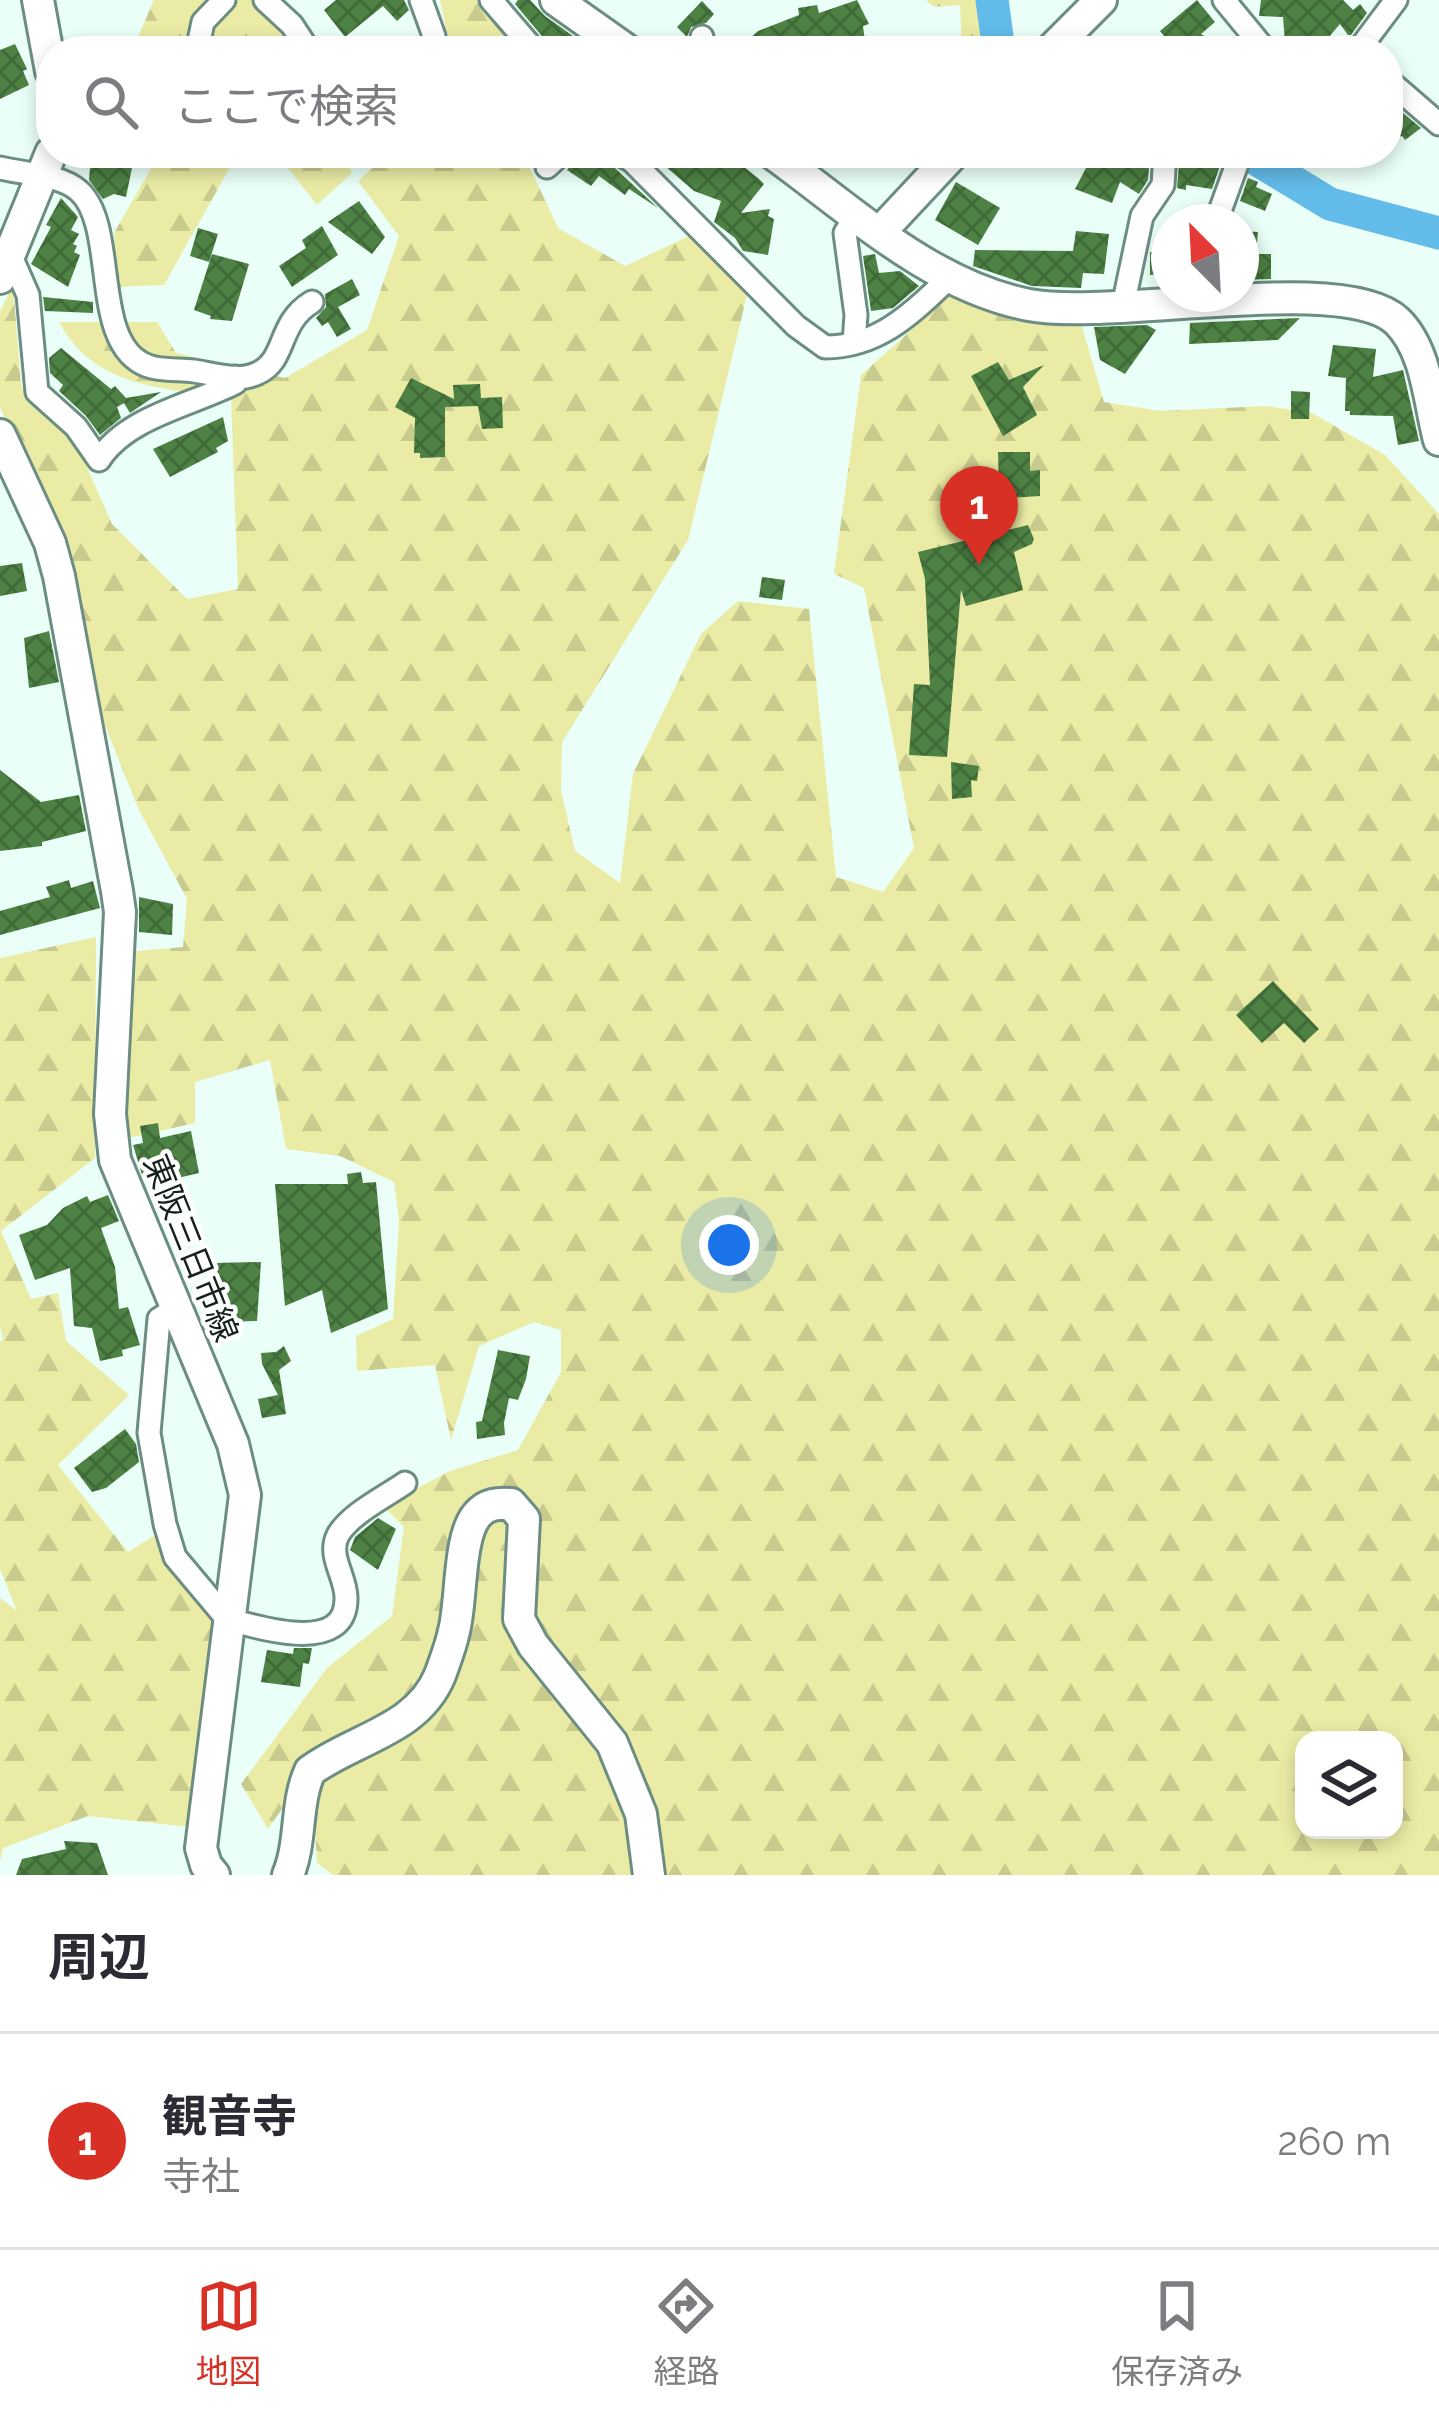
<!DOCTYPE html>
<html lang="ja">
<head>
<meta charset="utf-8">
<style>
  :root { --surface:#fff; --page:#f7f7f7; --text:#2b2b33; --muted:#7c7c81; --line:#e1e1e2; --accent:#d93025 }
  body { margin:0; font-family:Raleway,"Noto Sans JP",sans-serif; background:var(--page); color:var(--text) }
  .controls { position:absolute; right:36px; bottom:36px; display:grid; overflow:hidden; border-radius:24px; box-shadow:0 6px 18px #0003 }
  .controls button { width:108px; height:108px; display:grid; place-items:center; padding:0; border:0; border-bottom:3px solid var(--line); background:var(--surface); color:var(--text); font:60px sans-serif }
  .compass { position:absolute; left:1151px; top:204px; width:108px; height:108px; border-radius:50%; background:var(--surface); box-shadow:0 6px 18px #0003; rotate:336deg }
  .you { position:absolute; left:729px; top:1245px; width:42px; height:42px; margin:-30px; border:9px solid #fff; border-radius:50%; background:#1a73e8; box-shadow:0 0 0 18px #1a73e833 }
  .badge { display:grid; place-items:center; width:78px; height:78px; border-radius:50%; background:var(--accent); color:#fff; font-size:39px; font-weight:700 }
  .pin { position:absolute; translate:-50% -99px; filter:drop-shadow(0 3px 6px #0008) }
  .pin::after { content:''; position:absolute; top:63px; width:42px; height:36px; background:inherit; clip-path:polygon(0 0,100% 0,50% 100%) }
  .list { margin:0; padding:0; list-style:none }
  h2 { display:flex; justify-content:space-between; align-items:center; height:156px; margin:0; padding:0 48px; font-size:51px }
  h2 small { font-size:39px; font-weight:400; color:var(--muted) }
  .list li { display:grid; grid-template-columns:78px 1fr auto; gap:36px; align-items:center; box-sizing:border-box; height:216px; padding:0 48px; border-top:3px solid var(--line) }
  .list b { display:block; font-size:45px; white-space:nowrap }
  .list p { margin:0; font-size:39px; white-space:nowrap; color:var(--muted) }
  .list em { font-size:39px; font-style:normal; color:var(--muted) }
  .icon { flex:none; width:66px; height:66px; fill:none; stroke:currentColor; stroke-width:2; stroke-linecap:round; stroke-linejoin:round }
  .map { position:relative; flex:none; width:1439px; height:1875px; overflow:hidden }
  .search { position:absolute; background:var(--surface); box-shadow:0 6px 18px #0003; left:36px; right:36px; top:36px; height:132px; display:flex; align-items:center; gap:30px; box-sizing:border-box; padding:0 42px; border-radius:48px; color:var(--muted); font-size:45px }
  .sheet { height:372px; background:var(--surface) }
  nav { display:flex; justify-content:space-around; align-items:center; box-sizing:border-box; height:168px; border-top:3px solid var(--line); background:var(--surface); font-size:33px; color:var(--muted) }
  nav a { display:grid; justify-items:center; gap:6px }
  nav .on { color:var(--accent) }
  .map>svg:first-child { display:block }
  .forest { fill:url(#forest-firs); fill-rule:evenodd }
  .lines { fill:none; stroke-linecap:round; stroke-linejoin:round }
  .river { stroke:#63bbe9; stroke-width:33 }
  .building { fill:url(#building-cross-hatch) }
  .street-casing { stroke:#6c8d82; stroke-width:27 }
  .secondary-casing { stroke:#6c8d82; stroke-width:36 }
  .street { stroke:#fff; stroke-width:21 }
  .secondary { stroke:#fff; stroke-width:30 }
  .labels { text-anchor:middle; dominant-baseline:central; stroke-width:9; stroke-linejoin:round; paint-order:stroke }
  .street-label { font-size:33px; fill:#14211d; stroke:#fff }
</style>
</head>
<body>
<div class="map">
<svg width="1439" height="1875" viewBox="0 0 1439 1875">
  <defs>
    <pattern id="forest-firs" width="22" height="20" patternUnits="userSpaceOnUse" patternTransform="scale(3)"><rect width="22" height="20" fill="#eaeca5"/><path d="M5 1l3.5 6h-7zM16 11l3.5 6h-7z" fill="#c8ca8e"/></pattern>
    <pattern id="building-cross-hatch" width="8" height="8" patternUnits="userSpaceOnUse" patternTransform="scale(3)"><rect width="8" height="8" fill="#4e8244"/><path d="M0 0l8 8M0 8l8-8" fill="none" stroke="#406a38"/></pattern>
  </defs>
  <rect width="100%" height="100%" fill="#e9fff7"/>
  <!-- forest -->
  <g class="forest">
    <polygon points="154,0 272,0 299,51 132,51"/>
    <polygon points="440,0 480,0 521,51 451,51"/>
    <polygon points="926,0 979,0 992,51 962,51 960,5 934,7"/>
    <polygon points="160,153 238,153 164,285 116,287 114,233"/>
    <polygon points="276,153 344,153 352,173 317,205"/>
    <path d="M389 153H523L558 228 625 266 689 236 748 291 688 540 562 742 561 790 575 851 620 883 633 774 701 634 738 601 809 609 836 877 883 892 914 848 864 588 834 574 861 375 955 291 1080 320 1104 402 1161 411 1266 406 1312 413 1385 455 1439 514V1875H333L317 1863 312 1766 268 1829 241 1784 327 1668 392 1616 404 1527 383 1506 450 1471 518 1450 561 1372V1330L534 1322 479 1346 451 1440 435 1365 357 1371 356 1336 393 1319 399 1221 394 1182 340 1156 286 1149 270 1060 195 1082V1123L128 1138 126 952 183 947 187 899 138 808 91 690 67 572 0 407V311L13 285 21 385 78 447 112 524 187 599 238 589 231 398C165 388 95 389 59 322H157L176 353 285 378 367 330 399 236 358 181ZM1304 1740H1394V1830H1304Z"/>
    <polygon points="96,937 95,1158 1,1231 31,1299 58,1293 66,1341 129,1395 58,1465 128,1552 160,1532 169,1568 217,1623 190,1827 88,1816 3,1848 0,1861 0,1598 17,1611 0,1569 0,1342 3,1340 0,1326 0,958"/>
  </g>
  <g class="lines">
    <!-- river -->
    <g class="river">
      <polyline points="992,0 999,51"/>
      <polyline points="1246,153 1330,204 1439,233"/>
    </g>
  </g>
  <!-- building -->
  <g class="building">
    <polygon points="336,0 404,0 409,10 397,21 383,6 345,37 324,10"/>
    <polygon points="518,0 530,0 545,16 594,51 550,51 546,41 515,4"/>
    <polygon points="857,0 869,24 863,26 865,41 824,51 736,51 758,31 799,15 798,8 817,5 819,13"/>
    <polygon points="1197,0 1215,22 1201,34 1228,51 1177,51 1160,31"/>
    <polygon points="1261,0 1343,0 1353,10 1360,4 1367,13 1351,35 1348,35 1340,24 1322,45 1307,45 1306,40 1285,42 1283,17 1259,16"/>
    <polygon points="702,1 714,14 706,23 691,27 687,37 677,27"/>
    <polygon points="15,44 27,69 23,71 29,85 0,99 0,50"/>
    <polygon points="1396,107 1421,128 1405,140 1402,136 1388,140 1388,112"/>
    <polygon points="70,153 113,153 113,159 132,168 126,197 114,194 103,199 89,180 90,167 68,162"/>
    <polygon points="579,153 597,153 604,158 658,208 629,189 625,195 599,176 591,186 567,170"/>
    <polygon points="650,153 727,153 759,179 764,184 741,213 770,209 768,216 774,219 768,255 743,251 735,238 714,222 721,201 694,191"/>
    <polygon points="1110,153 1150,153 1148,180 1139,194 1120,182 1112,203 1075,189 1087,166 1091,168 1096,157 1106,161"/>
    <polygon points="1180,153 1221,163 1212,189 1186,185 1186,190 1177,188"/>
    <polygon points="1248,178 1258,182 1256,187 1272,194 1265,211 1240,201"/>
    <polygon points="956,182 1000,208 978,245 935,220"/>
    <polygon points="61,198 78,217 71,230 79,234 73,244 77,246 74,252 80,255 68,287 31,264 51,227 46,225"/>
    <polygon points="359,201 385,237 372,254 328,222"/>
    <polygon points="322,226 338,255 292,287 279,266 306,248 302,240"/>
    <polygon points="198,228 218,234 209,262 190,256"/>
    <polygon points="1076,231 1109,234 1104,274 1083,273 1081,288 1032,286 973,266 975,250 1073,251"/>
    <polygon points="1241,231 1258,232 1256,254 1271,254 1271,279 1241,280"/>
    <polygon points="1169,251 1169,274 1150,275 1150,252"/>
    <polygon points="212,254 249,264 232,321 210,319 211,316 194,310"/>
    <polygon points="875,254 879,273 900,271 919,286 893,308 871,311 863,256"/>
    <polygon points="352,279 360,295 338,307 351,329 337,337 328,322 322,326 316,318 326,307 325,294"/>
    <polygon points="43,297 93,302 93,313 45,311"/>
    <polygon points="1300,318 1278,340 1189,344 1190,323"/>
    <polygon points="1147,325 1156,330 1125,374 1100,360 1094,327"/>
    <polygon points="1333,345 1376,349 1373,377 1403,370 1419,441 1398,445 1393,416 1350,415 1350,411 1345,411 1346,378 1328,376"/>
    <polygon points="61,348 111,389 115,386 126,398 161,392 130,413 124,403 117,407 121,418 100,435 86,416 59,391 63,385 50,373 49,358"/>
    <polygon points="998,362 1009,380 1044,365 1023,387 1037,415 1003,436 971,376"/>
    <polygon points="411,378 454,399 453,385 480,384 481,398 502,397 503,428 482,429 478,406 445,407 445,457 420,458 420,453 414,453 415,418 395,407"/>
    <polygon points="1291,391 1310,392 1309,419 1291,419"/>
    <polygon points="223,417 228,441 216,448 218,452 170,477 153,449"/>
    <polygon points="998,452 1030,452 1030,471 1040,470 1040,496 1010,498 1010,488 999,488"/>
    <polygon points="1028,525 1034,539 1032,544 1014,552 1023,590 966,606 961,590 947,757 909,755 914,684 930,685 925,579 918,552"/>
    <polygon points="22,563 27,591 0,596 0,566"/>
    <polygon points="762,577 785,580 782,600 759,597"/>
    <polygon points="49,631 59,682 29,688 24,638"/>
    <polygon points="951,762 979,766 977,781 971,780 972,797 952,799"/>
    <polygon points="0,770 41,802 79,795 86,831 42,842 42,846 0,851"/>
    <polygon points="69,880 71,888 93,881 100,908 0,935 0,911 50,897 46,887"/>
    <polygon points="139,897 173,904 172,935 139,932"/>
    <polygon points="1273,981 1319,1029 1304,1043 1284,1023 1262,1043 1236,1015"/>
    <polygon points="158,1123 160,1138 191,1131 199,1173 161,1182 159,1174 143,1178 133,1145 143,1143 140,1126"/>
    <polygon points="361,1172 363,1183 376,1182 388,1309 331,1333 322,1290 285,1306 275,1184 348,1184 347,1174"/>
    <polygon points="108,1195 119,1221 101,1228 115,1267 119,1309 128,1307 140,1345 122,1350 123,1356 100,1361 92,1328 74,1326 70,1268 35,1280 19,1235 47,1225 63,1208 87,1196 90,1202"/>
    <polygon points="261,1262 257,1321 223,1322 217,1318 215,1263"/>
    <polygon points="284,1346 291,1361 279,1370 286,1414 262,1418 258,1399 278,1395 262,1364 261,1353 276,1352"/>
    <polygon points="498,1350 530,1356 526,1379 518,1400 509,1398 504,1423 505,1435 477,1439 476,1422 482,1421"/>
    <polygon points="125,1429 136,1444 139,1462 106,1488 92,1492 74,1468"/>
    <polygon points="378,1518 396,1529 378,1570 350,1550 355,1537"/>
    <polygon points="294,1648 312,1648 309,1664 303,1663 300,1687 261,1682 267,1650 293,1654"/>
    <polygon points="64,1841 97,1843 108,1875 16,1875 22,1859 66,1849"/>
  </g>
  <g class="lines">
    <!-- street casing -->
    <g class="street-casing">
      <g id="street">
        <polyline points="265,0 292,25 309,51"/>
        <polyline points="421,0 434,36 433,51"/>
        <polyline points="491,0 535,51"/>
        <polyline points="1224,0 1266,51"/>
        <polyline points="197,51 203,22 224,0"/>
        <polyline points="700,51 702,37"/>
        <polyline points="1347,51 1360,48 1396,0"/>
        <polyline points="1388,80 1439,124"/>
        <path d="M618 153 632 161 796 326 825 347C879 347 912 313 948 279"/>
        <polyline points="547,167 562,153"/>
        <path d="M0 168C24 174 60 174 79 191 119 227 89 345 148 366 161 371 180 369 194 371 214 374 239 383 258 373 287 360 277 323 312 302"/>
        <polyline points="1216,222 1241,153"/>
        <path d="M10 254 28 295 37 392 76 427 99 460C126 417 192 405 235 383V377"/>
        <polyline points="1123,306 1142,216 1163,185 1165,153"/>
        <polyline points="854,343 856,315 845,233 857,214"/>
        <path d="M175 1309 159 1319 149 1433 165 1524 175 1557 227 1619C260 1628 346 1655 346 1599 347 1578 327 1556 338 1535 350 1514 385 1497 405 1483"/>
      </g>
    </g>
    <!-- secondary casing -->
    <g class="secondary-casing">
      <g id="secondary">
        <polyline points="38,0 51,71"/>
        <polyline points="556,0 628,51"/>
        <polyline points="1050,51 1101,0"/>
        <path d="M772 153C851 210 931 286 1029 305 1112 321 1345 271 1397 321 1427 350 1429 402 1439 440"/>
        <polyline points="881,231 954,153"/>
        <polyline points="0,278 51,153"/>
        <polyline points="0,435 50,543 59,576 117,891 120,912 110,1114 115,1160 233,1444 245,1495 201,1848 206,1865 214,1875"/>
        <path d="M288 1875C302 1842 295 1804 310 1771 354 1738 417 1731 440 1675 445 1661 451 1646 454 1631 462 1601 458 1537 477 1515 486 1504 498 1503 511 1504L524 1519 519 1619 533 1645 612 1743 641 1814 649 1875"/>
      </g>
    </g>
    <!-- street -->
    <use href="#street" class="street"/>
    <!-- secondary -->
    <use href="#secondary" class="secondary"/>
  </g>
  <g class="labels">
    <!-- street labels -->
    <g class="street-label">
      <text transform="translate(191 1248) rotate(68)">東阪三日市線</text>
    </g>
  </g>
</svg>
<div class="controls">
<button><svg class="icon" aria-label="layers" viewBox="0 0 24 24"><path d="M12 4l9 5-9 5-9-5zM3 14l9 5 9-5"/></svg></button>
</div>
<svg class="compass" viewBox="-18 -18 36 36"><path d="M0-13l5 13h-10z" fill="#e53935"/><path d="M0 13l5-13h-10z" fill="#7c7c81"/></svg>
<div class="you"></div>
<div class="pin badge" style="left:979px;top:565px">1</div>
<div class="search"><svg class="icon" aria-label="search" viewBox="0 0 24 24"><circle cx="10" cy="10" r="6"/><path d="M15 15l6 6"/></svg>ここで検索</div>
</div>
<section class="sheet">
<h2>周辺<small></small></h2>
<ul class="list">
<li><span class="badge">1</span><div><b>観音寺</b><p>寺社</p></div><em>260 m</em></li>
</ul>
</section>
<nav>
<a class="on"><svg class="icon" aria-label="map" viewBox="0 0 24 24"><path d="M3 6l6-2 6 2 6-2v14l-6 2-6-2-6 2zM9 4v14M15 6v14"/></svg>地図</a>
<a><svg class="icon" aria-label="directions" viewBox="0 0 24 24"><path d="M12 3l9 9-9 9-9-9zM9 14v-3h6M13 9l2 2-2 2"/></svg>経路</a>
<a><svg class="icon" aria-label="saved" viewBox="0 0 24 24"><path d="M7 4h10v16l-5-4-5 4z"/></svg>保存済み</a>
</nav>
</body>
</html>
